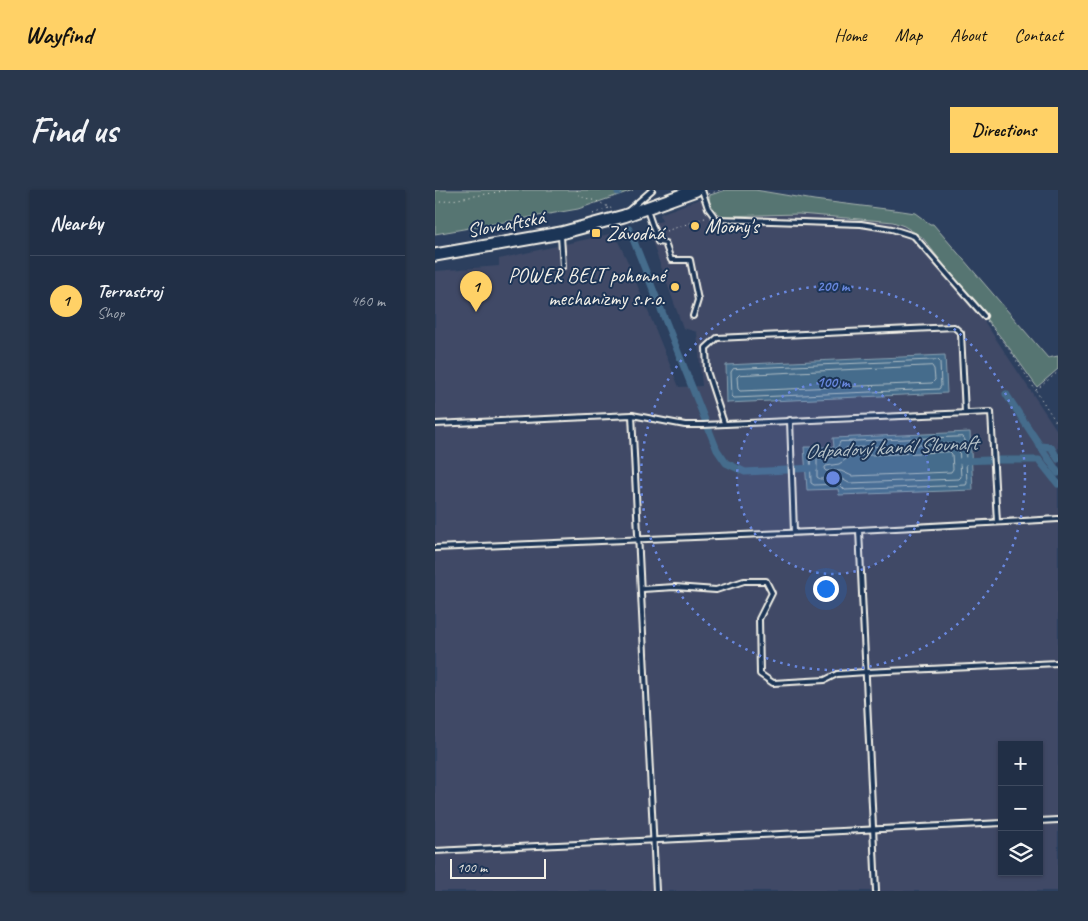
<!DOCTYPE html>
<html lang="en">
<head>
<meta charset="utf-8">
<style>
  :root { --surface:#212f46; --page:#29374d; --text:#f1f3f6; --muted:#a2a9b3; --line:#3e4a5f; --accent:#ffd166 }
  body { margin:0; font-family:Caveat,sans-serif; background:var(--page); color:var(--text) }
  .controls { position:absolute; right:15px; bottom:15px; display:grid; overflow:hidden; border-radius:0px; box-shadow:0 1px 4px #0004 }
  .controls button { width:45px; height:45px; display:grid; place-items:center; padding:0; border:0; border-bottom:1px solid var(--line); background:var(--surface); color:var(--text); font:25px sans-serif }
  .scale { position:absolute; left:15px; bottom:12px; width:96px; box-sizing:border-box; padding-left:5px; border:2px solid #f4f1e8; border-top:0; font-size:14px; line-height:18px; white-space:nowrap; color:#f4f1e8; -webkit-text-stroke:4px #1d3557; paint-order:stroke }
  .you { position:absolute; left:390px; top:398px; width:18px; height:18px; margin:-12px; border:4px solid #fff; border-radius:50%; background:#1a73e8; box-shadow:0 0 0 8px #1a73e833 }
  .badge { display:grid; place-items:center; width:32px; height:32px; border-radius:50%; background:var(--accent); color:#111; font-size:16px; font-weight:700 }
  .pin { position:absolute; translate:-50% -41px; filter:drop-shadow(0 1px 2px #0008) }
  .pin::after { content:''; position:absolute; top:26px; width:18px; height:15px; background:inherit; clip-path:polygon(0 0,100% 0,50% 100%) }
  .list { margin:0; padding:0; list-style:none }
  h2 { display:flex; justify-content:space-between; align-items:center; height:65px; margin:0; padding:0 20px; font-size:21px }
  h2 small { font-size:16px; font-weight:400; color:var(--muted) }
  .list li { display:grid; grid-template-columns:32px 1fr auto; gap:15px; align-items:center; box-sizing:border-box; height:90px; padding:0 20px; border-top:1px solid var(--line) }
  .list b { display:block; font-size:19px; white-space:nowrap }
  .list p { margin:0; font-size:16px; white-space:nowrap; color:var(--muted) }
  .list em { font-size:16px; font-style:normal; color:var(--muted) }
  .icon { flex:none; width:28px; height:28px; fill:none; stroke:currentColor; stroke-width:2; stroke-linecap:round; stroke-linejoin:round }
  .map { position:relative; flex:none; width:623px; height:701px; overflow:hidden; border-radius:0px }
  header { display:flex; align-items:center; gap:30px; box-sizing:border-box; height:70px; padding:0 25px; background:var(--accent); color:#111 }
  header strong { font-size:24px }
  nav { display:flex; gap:28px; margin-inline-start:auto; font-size:18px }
  .intro { display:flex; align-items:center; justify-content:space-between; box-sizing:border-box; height:120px; padding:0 30px }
  h1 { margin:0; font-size:35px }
  .button { padding:12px 22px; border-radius:0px; background:var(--accent); color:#111; font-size:18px; font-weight:700 }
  main { display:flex; gap:30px; padding:0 30px }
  aside { flex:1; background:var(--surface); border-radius:0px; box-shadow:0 1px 4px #0004 }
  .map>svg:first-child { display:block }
  .built { fill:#3f4a66; fill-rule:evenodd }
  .green { fill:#567472; stroke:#a5b2ad }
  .water { fill:#446c8c; stroke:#8aa1b1 }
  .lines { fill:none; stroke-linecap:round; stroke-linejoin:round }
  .shore { stroke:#aebcc3; stroke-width:1 }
  .canal { stroke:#446c8c; stroke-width:7 }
  .lane-casing { stroke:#f4f1e8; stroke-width:8 }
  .secondary-casing { stroke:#f4f1e8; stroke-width:15 }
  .path { stroke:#f4f1e8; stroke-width:1; stroke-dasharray:1 4; stroke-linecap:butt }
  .lane { stroke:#1d3557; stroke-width:4 }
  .secondary { stroke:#1d3557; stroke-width:11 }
  .ring { fill:none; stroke:#6887de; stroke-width:2.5; stroke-dasharray:2.5 5 }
  .poi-dot { fill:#ffd166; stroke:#1d3557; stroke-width:2 }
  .labels { text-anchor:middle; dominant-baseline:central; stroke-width:4; stroke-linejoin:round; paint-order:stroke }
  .street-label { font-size:20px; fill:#f4f1e8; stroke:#1d3557 }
  .poi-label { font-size:20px; fill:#f4f1e8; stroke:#1d3557; text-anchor:start }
  .water-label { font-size:21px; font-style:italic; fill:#b6c2c8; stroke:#1d3557 }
  .centre { fill:#6887de; stroke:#1d3557; stroke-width:2.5 }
  .ring-label { font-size:15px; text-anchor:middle; font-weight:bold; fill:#6887de; stroke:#1d3557; stroke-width:4; stroke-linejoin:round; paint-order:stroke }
</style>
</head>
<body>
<header>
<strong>Wayfind</strong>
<nav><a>Home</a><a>Map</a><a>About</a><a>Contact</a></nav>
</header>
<div class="intro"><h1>Find us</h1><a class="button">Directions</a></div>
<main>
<aside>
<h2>Nearby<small></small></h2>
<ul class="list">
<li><span class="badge">1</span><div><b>Terrastroj</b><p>Shop</p></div><em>460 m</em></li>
</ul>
</aside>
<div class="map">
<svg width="623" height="701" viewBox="0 0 623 701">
  <rect width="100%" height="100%" fill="#2c3f5e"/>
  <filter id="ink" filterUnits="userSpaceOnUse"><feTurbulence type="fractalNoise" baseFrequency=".02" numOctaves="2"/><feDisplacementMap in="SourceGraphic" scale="10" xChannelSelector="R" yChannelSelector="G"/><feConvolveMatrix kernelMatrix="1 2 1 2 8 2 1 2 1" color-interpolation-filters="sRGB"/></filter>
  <g filter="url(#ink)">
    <!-- built -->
    <path class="built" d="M275 5 274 7 281 21 284 24 288 26 364 24 458 32 477 39 487 47 555 128H547L623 242V701H0V81L64 76V69L179 43 192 70 244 197 267 196 262 142 248 138 211 35 227 31 225 24ZM567 555H604V682H567Z"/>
    <!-- green -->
    <g class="green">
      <polygon points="0,0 198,0 143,19 0,44"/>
      <path d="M291 0H320L379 10 467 21 480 23 495 34H498L613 168 623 166V179L602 197 575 159 487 47 469 36 458 32 448 31 364 24 288 26C280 23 272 12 275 5Z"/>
    </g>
    <!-- water -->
    <g class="water">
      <polygon points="510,165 512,203 292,213 291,175"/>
      <polygon points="535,242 538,300 404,305 403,299 372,300 369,257 399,257 398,248"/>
    </g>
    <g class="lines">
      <!-- shore -->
      <g class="shore">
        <polygon points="503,170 505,172 506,196 504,199 299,208 297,206 296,182 298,179"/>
        <polygon points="497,176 499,179 500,190 497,193 305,201 303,199 302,187 304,185"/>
        <path d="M528 247 530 250 532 293 531 295 410 300 404 294 379 295 376 293 375 263C389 260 399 268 405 252Z"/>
        <polygon points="522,254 524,256 526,287 524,289 414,293 405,288 385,289 382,287 382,269 402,267 411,258"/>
        <polygon points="515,262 517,264 518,279 516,282 417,286 406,281 391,281 389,279 391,276 404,274 416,266"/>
      </g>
      <!-- canal -->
      <g class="canal">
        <polyline points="183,0 183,2"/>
        <polyline points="194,39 282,260 291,273 310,282 352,280"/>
        <polyline points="571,204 623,283"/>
        <polyline points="605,256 616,257 623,269"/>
        <polyline points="564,270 604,270 623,294"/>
        <polyline points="527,271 554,270"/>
        <polyline points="360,279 379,278"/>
      </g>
      <!-- lane casing -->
      <g class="lane-casing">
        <g id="lane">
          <polyline points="267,0 273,18 281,29 426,34 457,39 479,46 549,126"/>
          <polyline points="194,20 217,0"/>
          <polyline points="212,20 223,52 230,53 236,70 255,70 263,110 258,126"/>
          <polyline points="126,46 128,76"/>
          <polyline points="197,225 221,701"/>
          <polyline points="355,230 359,342"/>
          <polyline points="289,233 272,181 271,158 282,148 519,137 526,143 530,223"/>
          <polyline points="0,234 197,225 250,235 268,235 556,222 562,332"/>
          <polyline points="0,358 424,340"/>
          <polyline points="207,399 240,397 281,400 309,391 331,391 337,403 324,429 325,484 338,493 390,490 402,484 431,482 623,473"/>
          <polyline points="604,631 623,630"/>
          <polyline points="0,661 567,633"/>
          <polyline points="441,701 424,340 623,329"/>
        </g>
      </g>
      <!-- secondary casing -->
      <g class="secondary-casing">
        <polyline id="secondary" points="0,65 126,43 189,26 261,0"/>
      </g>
      <!-- path -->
      <g class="path">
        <polyline points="142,0 144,6 164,12 179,20"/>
        <polyline points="274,4 285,0"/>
        <polyline points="0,13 74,0"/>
        <polyline points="158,24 173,18"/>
        <polyline points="231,41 273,27"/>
        <polyline points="552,131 576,162 623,235"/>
        <polyline points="601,200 623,182"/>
      </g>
      <!-- lane -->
      <use href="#lane" class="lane"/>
      <!-- secondary -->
      <use href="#secondary" class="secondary"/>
    </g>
  </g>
  <!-- distance rings -->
  <circle cx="398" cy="288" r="96" fill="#6887de" fill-opacity=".12"/>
  <g class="ring">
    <circle cx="398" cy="288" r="96"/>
    <circle cx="398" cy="288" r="192"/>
  </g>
  <!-- markers -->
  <g class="poi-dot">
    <circle cx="260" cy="36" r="5"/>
    <rect x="156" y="38" width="10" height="10" rx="2.5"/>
    <circle cx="240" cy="97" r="5"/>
  </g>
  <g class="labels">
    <!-- street labels -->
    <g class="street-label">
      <text transform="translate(71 34) rotate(-10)">Slovnaftská</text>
    </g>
    <!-- poi labels -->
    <g class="poi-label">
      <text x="270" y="36">Moony's</text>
      <text x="171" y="43">Závodná</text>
      <text x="230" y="85" text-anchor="end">POWER BELT pohonné<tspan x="230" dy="23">mechanizmy s.r.o.</tspan></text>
    </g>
    <!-- water labels -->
    <g class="water-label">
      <text transform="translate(456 257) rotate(-3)">Odpadový kanál Slovnaft</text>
    </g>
  </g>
  <circle cx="398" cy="288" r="8" class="centre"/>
  <g class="ring-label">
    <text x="398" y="101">200 m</text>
    <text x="398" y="197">100 m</text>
  </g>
</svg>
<div class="controls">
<button>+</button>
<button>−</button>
<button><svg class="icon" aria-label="layers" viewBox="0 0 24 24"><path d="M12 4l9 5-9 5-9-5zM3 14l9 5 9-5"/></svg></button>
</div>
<div class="scale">100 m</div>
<div class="you"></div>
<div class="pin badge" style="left:41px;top:122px">1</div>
</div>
</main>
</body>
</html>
